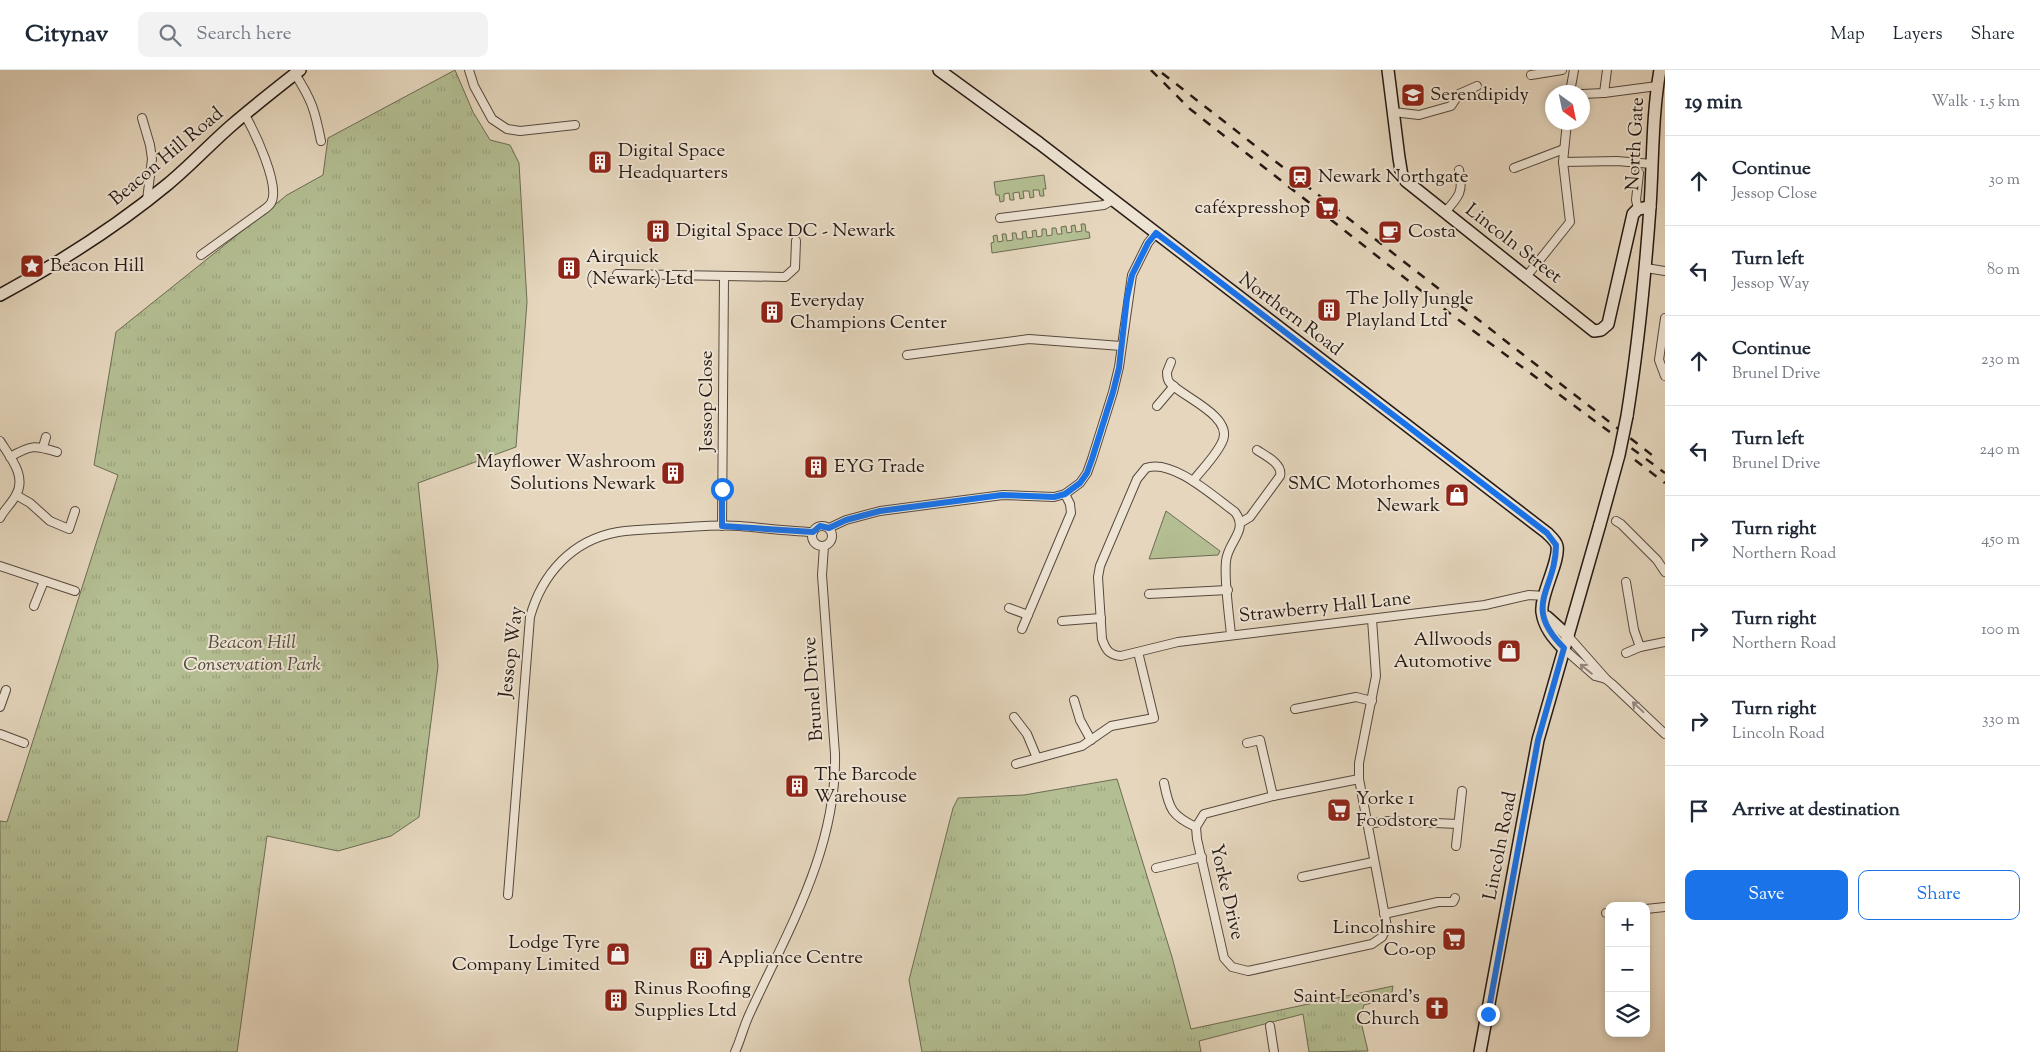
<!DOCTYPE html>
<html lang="en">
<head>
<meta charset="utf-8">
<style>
  :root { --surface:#fff; --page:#f2f2f3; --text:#1f2937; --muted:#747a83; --line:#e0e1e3; --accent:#1a73e8 }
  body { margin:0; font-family:"Sorts Mill Goudy",serif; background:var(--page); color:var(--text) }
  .controls { position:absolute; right:15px; bottom:15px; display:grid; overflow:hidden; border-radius:10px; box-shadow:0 2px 8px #0003 }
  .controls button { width:45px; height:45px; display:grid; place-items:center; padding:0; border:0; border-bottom:1px solid var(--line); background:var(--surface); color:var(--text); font:25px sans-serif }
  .compass { position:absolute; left:1545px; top:15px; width:45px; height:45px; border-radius:50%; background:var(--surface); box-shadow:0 2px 8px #0003; rotate:147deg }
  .stop { position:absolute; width:15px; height:15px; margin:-11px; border:4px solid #1a73e8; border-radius:50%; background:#fff }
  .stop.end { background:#1a73e8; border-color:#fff; box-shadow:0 1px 5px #0008 }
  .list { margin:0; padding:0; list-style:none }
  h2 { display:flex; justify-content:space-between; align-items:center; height:65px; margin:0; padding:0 20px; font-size:21px }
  h2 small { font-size:16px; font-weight:400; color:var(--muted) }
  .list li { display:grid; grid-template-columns:32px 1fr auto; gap:15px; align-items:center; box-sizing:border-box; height:90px; padding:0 20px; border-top:1px solid var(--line) }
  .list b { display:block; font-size:19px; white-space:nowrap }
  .list p { margin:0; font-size:16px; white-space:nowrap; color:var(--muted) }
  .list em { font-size:16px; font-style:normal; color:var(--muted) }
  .actions { display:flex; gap:10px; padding:15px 20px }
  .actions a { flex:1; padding:11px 0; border:1px solid var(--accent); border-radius:10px; text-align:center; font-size:18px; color:var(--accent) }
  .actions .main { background:var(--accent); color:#fff }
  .icon { flex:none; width:28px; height:28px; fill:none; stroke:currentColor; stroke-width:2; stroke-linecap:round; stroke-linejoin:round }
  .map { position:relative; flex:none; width:1665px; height:982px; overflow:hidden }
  header { display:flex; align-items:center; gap:30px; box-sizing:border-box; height:70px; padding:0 25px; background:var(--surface); border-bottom:1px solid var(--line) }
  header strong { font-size:24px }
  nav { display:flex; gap:28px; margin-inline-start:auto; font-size:18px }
  .search { width:350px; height:45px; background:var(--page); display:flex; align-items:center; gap:12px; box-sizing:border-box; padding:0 18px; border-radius:10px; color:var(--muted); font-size:19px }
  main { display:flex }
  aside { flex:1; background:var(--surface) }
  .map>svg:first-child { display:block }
  .green { fill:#b3be92; stroke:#6c6c53 }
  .park { fill:url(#park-tufts); stroke:#6c6c53 }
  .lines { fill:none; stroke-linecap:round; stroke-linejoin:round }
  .street-casing { stroke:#56493e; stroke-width:10 }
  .secondary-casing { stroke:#261a14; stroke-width:14 }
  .street { stroke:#eee4d4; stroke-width:8 }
  .secondary { stroke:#eee4d4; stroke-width:11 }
  .rail { stroke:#261a14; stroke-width:2.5; stroke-dasharray:9 9; stroke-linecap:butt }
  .secondary-bridge-casing { stroke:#261a14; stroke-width:14; stroke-linecap:butt }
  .secondary-bridge { stroke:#eee4d4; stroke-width:11 }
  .oneway { stroke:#94897e }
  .route { stroke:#1a73e8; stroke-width:6 }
  .labels { text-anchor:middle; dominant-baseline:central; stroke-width:4; stroke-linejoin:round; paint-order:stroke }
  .poi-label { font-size:19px; fill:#261a14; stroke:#eee4d4; text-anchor:start }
  .street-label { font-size:19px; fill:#261a14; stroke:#eee4d4 }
  .park-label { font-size:19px; font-style:italic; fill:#504b3a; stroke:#eee4d4 }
</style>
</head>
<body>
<header>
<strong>Citynav</strong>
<div class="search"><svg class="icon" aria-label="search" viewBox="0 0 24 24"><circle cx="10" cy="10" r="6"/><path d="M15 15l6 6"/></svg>Search here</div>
<nav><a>Map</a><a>Layers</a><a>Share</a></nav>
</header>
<main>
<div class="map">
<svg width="1665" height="982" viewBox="0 0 1665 982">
  <defs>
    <pattern id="park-tufts" width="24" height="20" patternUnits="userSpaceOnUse" patternTransform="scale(1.25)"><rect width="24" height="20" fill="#b3be92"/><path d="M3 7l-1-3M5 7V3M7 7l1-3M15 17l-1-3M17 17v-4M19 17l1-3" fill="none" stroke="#9aa37d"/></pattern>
  </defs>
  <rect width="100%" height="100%" fill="#e5d6bd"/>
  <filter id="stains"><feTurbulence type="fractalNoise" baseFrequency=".004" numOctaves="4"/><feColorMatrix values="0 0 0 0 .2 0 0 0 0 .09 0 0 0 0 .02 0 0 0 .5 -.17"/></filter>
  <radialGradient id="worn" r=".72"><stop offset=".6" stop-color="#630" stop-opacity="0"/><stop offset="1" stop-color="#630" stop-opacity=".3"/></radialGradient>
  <!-- green -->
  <g class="green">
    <polygon points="1044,105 1046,119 1043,119 1044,126 1040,126 1039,120 1033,120 1034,127 1030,128 1029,121 1023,121 1024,128 1020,129 1019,122 1013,123 1014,130 1010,130 1009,123 1004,124 1004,131 1000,132 999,125 996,125 994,112"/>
    <polygon points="1081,154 1085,154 1086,162 1089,162 1090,168 992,183 991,173 994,172 993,166 997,165 998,172 1003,171 1002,164 1006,164 1007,171 1013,170 1012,163 1016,163 1017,169 1023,169 1022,162 1026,161 1027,168 1033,167 1032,161 1036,160 1037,167 1042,166 1042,159 1046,159 1047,166 1052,165 1052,158 1056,158 1057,164 1062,164 1061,157 1066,156 1067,163 1072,162 1071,156 1075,155 1076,162 1082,161"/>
    <polygon points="1166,441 1220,481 1218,485 1149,489"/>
  </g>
  <!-- park -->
  <g class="park">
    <polygon points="455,0 473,42 490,70 510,75 519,93 527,232 516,377 418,413 438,596 419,747 391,766 338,781 267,766 237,982 0,982 0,751 7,752 118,405 94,395 116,262 287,125 323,105 328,68"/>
    <polygon points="1117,709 1172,887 1191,959 1393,916 1391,928 1364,935 1360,948 1368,981 1309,982 1303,944 1199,971 1201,982 922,982 909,910 953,738 958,728 1024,725"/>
  </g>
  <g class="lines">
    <!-- street casing -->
    <g class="street-casing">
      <g id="street">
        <polyline points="469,0 474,16 492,49 507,59 520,61 575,55"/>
        <path d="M295 4C312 30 315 41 321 71"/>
        <polyline points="1531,5 1562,0"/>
        <polyline points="1570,22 1574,0"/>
        <polyline points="1604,23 1607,0"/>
        <polyline points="1582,24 1604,23 1657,16"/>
        <polyline points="1393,42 1419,45 1451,36 1459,24 1477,16"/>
        <polyline points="142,48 150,75 152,89 147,130"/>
        <polyline points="1563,92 1617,91 1652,94"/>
        <polyline points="1514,98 1564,79"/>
        <polyline points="1638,139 1636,130 1639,103"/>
        <path d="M1445 142C1459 127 1464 121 1459 100"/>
        <polyline points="1000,148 1104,135 1113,130"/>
        <path d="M201 185 262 141C265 139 269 136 271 133 281 116 254 61 245 45"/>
        <polyline points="1646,198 1665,201"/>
        <polyline points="617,204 785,207 795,198 796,171"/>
        <polyline points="1526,207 1570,152 1563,92 1567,52"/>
        <polyline points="1665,248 1659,290 1665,306"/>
        <polyline points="907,285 1029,269 1121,276"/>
        <path d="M1171 292 1167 302C1167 306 1167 310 1170 313 1183 327 1232 346 1223 370 1217 385 1202 399 1193 411"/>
        <polyline points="1157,336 1174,316"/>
        <path d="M0 371C10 387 27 406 16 425 12 433 4 440 0 448"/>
        <polyline points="43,377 46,367"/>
        <path d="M10 387C31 375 34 375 57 382"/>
        <polyline points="16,425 30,433 50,451 69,459 75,441"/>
        <polyline points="1616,451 1621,454 1657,490 1665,502"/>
        <path d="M1240 453 1250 447 1280 406C1283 394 1266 386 1257 380"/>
        <polyline points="722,456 724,207"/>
        <circle cx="822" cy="466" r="10"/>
        <polyline points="829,458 846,450 880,441 1003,425 1054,427 1065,424 1080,413 1087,403 1092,389 1113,322 1119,297 1132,205 1148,173 1156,163"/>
        <polyline points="0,496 75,521"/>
        <polyline points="1626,512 1634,560 1640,577 1665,572"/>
        <polyline points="1149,524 1228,520"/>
        <polyline points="34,536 44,511"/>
        <polyline points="1009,538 1028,545"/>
        <polyline points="1062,551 1101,548"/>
        <polyline points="1022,559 1071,443 1070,434 1065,424"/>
        <path d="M1231 565C1229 543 1224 511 1226 491 1228 471 1249 461 1235 442 1214 427 1172 388 1146 398L1137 409 1100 496 1098 507 1102 569C1106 580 1109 585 1121 586L1178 572 1485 535 1529 525 1545 526"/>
        <polyline points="1568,566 1606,609"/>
        <polyline points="1564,579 1595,606 1606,609 1612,614 1665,664"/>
        <polyline points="1626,583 1640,577"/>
        <polyline points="1074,630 1080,650 1091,670"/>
        <polyline points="0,637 6,620"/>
        <polyline points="1295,639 1356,627 1372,631"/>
        <polyline points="1014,647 1027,664 1037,688"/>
        <polyline points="0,664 24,673"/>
        <polyline points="1247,673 1260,670 1273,726"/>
        <polyline points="1016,694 1082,676 1111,656 1154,648 1138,582"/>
        <polyline points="1359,709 1273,726 1204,744 1196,757 1197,769 1224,888 1232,897 1248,901 1372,874 1382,867 1387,857 1359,709 1359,693 1376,606 1372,549"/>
        <path d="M1164 713C1169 739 1172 746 1196 757"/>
        <polyline points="1367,754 1388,751 1458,754"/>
        <polyline points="1456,776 1462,721"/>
        <polyline points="1156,798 1202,787"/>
        <polyline points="1302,807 1373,792"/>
        <path d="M508 825 530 547C542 504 572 470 618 462 635 459 654 459 671 458 694 457 717 454 740 456 764 458 788 461 813 462"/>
        <polyline points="1646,839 1665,837"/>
        <polyline points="1606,843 1609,843"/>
        <polyline points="1384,844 1438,832 1453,832 1455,828"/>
        <polyline points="1270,956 1274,982"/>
        <path d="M735 982C741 969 744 955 750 943 788 860 837 779 835 684L822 505 824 476"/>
      </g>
    </g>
    <!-- secondary casing -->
    <g class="secondary-casing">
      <g id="secondary">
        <path d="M939 0 1039 73 1547 463C1551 467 1556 471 1557 476 1560 491 1540 525 1542 542 1544 557 1553 568 1564 579"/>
        <polyline points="1388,0 1399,88 1402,106 1406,111 1594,261 1601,260 1608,254 1633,144 1638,139 1650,137"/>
        <path d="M0 225C59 193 116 157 168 114 190 96 210 74 232 55 254 36 277 18 300 0"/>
        <path d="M1627 346C1638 277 1645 207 1650 137 1653 92 1652 45 1660 0"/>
        <polyline points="1544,548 1547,547 1568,566"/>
        <polyline points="1480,982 1538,670 1600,454"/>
      </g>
    </g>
    <!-- street -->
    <use href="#street" class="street"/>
    <!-- secondary -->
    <use href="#secondary" class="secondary"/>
    <!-- rail -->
    <g class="rail">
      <polyline points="1151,0 1190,39 1452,245 1665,403"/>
      <polyline points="1162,3 1657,389"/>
      <polyline points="1635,390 1665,413"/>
    </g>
    <!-- secondary-bridge casing -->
    <g class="secondary-bridge-casing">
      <polyline id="secondary-bridge" points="1600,454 1619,385 1627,346"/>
    </g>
    <!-- secondary-bridge -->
    <use href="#secondary-bridge" class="secondary-bridge"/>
  </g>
  <!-- one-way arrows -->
  <defs><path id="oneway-shaft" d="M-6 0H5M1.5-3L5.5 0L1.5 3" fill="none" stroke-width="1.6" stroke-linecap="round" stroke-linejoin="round" transform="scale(1.25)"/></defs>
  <g class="oneway">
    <use href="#oneway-shaft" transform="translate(1586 599) rotate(-141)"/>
    <use href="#oneway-shaft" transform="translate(1638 637) rotate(-137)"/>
  </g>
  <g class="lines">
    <!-- route -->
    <path class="route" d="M722 419V456L813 462 820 456 829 458 846 450 880 441 1002 425 1054 427 1065 424 1080 413 1087 403 1092 389 1113 322 1119 298 1127 228 1132 205 1148 173 1156 163 1547 463 1556 475C1556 521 1521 535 1564 578L1538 670 1488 944"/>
  </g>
  <!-- icons -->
  <defs>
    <g id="school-square" transform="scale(1.25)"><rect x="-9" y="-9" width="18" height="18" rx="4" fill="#8f2418" stroke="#eee4d4"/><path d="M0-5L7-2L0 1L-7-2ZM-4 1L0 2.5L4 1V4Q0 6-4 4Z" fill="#fff"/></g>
    <g id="building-square" transform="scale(1.25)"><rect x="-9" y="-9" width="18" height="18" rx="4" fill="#8f2418" stroke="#eee4d4"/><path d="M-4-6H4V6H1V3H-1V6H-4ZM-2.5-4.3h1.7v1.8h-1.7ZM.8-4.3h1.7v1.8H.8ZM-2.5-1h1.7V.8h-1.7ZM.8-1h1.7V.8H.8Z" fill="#fff"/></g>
    <g id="station-square" transform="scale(1.25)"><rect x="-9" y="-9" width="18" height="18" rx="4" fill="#8f2418" stroke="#eee4d4"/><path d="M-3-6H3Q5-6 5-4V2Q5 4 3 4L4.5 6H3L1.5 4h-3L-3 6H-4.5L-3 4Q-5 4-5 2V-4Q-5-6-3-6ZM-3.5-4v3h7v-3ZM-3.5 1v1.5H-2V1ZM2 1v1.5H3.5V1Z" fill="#fff"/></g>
    <g id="supermarket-square" transform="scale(1.25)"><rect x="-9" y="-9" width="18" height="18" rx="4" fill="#8f2418" stroke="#eee4d4"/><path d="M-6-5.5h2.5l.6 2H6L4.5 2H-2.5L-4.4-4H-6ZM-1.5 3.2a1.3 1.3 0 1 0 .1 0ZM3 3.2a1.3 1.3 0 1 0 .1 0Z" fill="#fff"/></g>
    <g id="cafe-square" transform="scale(1.25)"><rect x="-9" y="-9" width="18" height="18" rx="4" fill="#8f2418" stroke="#eee4d4"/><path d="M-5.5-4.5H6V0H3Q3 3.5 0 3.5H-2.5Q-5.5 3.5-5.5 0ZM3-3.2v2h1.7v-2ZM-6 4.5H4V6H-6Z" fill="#fff"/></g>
    <g id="sight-square" transform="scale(1.25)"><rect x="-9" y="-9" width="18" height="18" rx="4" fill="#8f2418" stroke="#eee4d4"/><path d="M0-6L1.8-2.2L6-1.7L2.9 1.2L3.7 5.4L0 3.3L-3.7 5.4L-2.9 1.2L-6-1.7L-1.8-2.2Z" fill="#fff"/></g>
    <g id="shop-square" transform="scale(1.25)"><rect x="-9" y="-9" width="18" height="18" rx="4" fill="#8f2418" stroke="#eee4d4"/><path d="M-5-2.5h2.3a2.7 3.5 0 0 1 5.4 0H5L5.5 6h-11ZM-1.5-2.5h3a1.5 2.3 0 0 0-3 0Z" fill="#fff"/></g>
    <g id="church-square" transform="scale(1.25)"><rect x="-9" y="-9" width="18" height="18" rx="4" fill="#8f2418" stroke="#eee4d4"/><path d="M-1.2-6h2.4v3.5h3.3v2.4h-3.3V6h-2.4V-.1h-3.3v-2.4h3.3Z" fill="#fff"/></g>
  </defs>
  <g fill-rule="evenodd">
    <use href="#school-square" x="1413" y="25"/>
    <use href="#building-square" x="600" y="92"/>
    <use href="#station-square" x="1300" y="107"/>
    <use href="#supermarket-square" x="1327" y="138"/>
    <use href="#building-square" x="658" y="161"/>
    <use href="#cafe-square" x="1390" y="162"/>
    <use href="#sight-square" x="32" y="196"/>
    <use href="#building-square" x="569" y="198"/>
    <use href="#building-square" x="1329" y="240"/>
    <use href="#building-square" x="772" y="242"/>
    <use href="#building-square" x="816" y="397"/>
    <use href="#building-square" x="673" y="403"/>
    <use href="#shop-square" x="1457" y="425"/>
    <use href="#shop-square" x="1509" y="581"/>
    <use href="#building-square" x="797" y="716"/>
    <use href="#supermarket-square" x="1339" y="740"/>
    <use href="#supermarket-square" x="1454" y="869"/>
    <use href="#shop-square" x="618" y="884"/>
    <use href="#building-square" x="701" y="888"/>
    <use href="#building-square" x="616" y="930"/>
    <use href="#church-square" x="1437" y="938"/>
  </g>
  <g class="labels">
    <!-- poi labels -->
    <g class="poi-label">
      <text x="1430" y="25">Serendipidy</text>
      <text x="618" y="81">Digital Space<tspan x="618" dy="22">Headquarters</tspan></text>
      <text x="1318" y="107">Newark Northgate</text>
      <text x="1310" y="138" text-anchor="end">caféxpresshop</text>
      <text x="676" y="161">Digital Space DC - Newark</text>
      <text x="1408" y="162">Costa</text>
      <text x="586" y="187">Airquick<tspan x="586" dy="22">(Newark) Ltd</tspan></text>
      <text x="50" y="196">Beacon Hill</text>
      <text x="1346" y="229">The Jolly Jungle<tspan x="1346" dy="22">Playland Ltd</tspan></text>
      <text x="790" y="231">Everyday<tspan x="790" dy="22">Champions Center</tspan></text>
      <text x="656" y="392" text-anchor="end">Mayflower Washroom<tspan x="656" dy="22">Solutions Newark</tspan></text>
      <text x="834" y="397">EYG Trade</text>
      <text x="1440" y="414" text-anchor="end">SMC Motorhomes<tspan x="1440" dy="22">Newark</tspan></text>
      <text x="1492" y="570" text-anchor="end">Allwoods<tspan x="1492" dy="22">Automotive</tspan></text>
      <text x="814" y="705">The Barcode<tspan x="814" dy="22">Warehouse</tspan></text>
      <text x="1356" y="729">Yorke 1<tspan x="1356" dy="22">Foodstore</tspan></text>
      <text x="1436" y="858" text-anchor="end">Lincolnshire<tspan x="1436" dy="22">Co-op</tspan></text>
      <text x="600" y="873" text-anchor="end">Lodge Tyre<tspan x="600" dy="22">Company Limited</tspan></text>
      <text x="718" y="888">Appliance Centre</text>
      <text x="634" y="919">Rinus Roofing<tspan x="634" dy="22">Supplies Ltd</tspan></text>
      <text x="1420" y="927" text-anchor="end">Saint Leonard's<tspan x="1420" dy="22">Church</tspan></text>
    </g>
    <!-- street labels -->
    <g class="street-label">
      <text transform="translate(1636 74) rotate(-87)">North Gate</text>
      <text transform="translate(167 87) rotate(-40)">Beacon Hill Road</text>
      <text transform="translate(1513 174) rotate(38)">Lincoln Street</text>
      <text transform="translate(1290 245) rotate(37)">Northern Road</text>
      <text transform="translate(707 331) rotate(-90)">Jessop Close</text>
      <text transform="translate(1325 538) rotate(-6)">Strawberry Hall Lane</text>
      <text transform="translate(512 582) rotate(-83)">Jessop Way</text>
      <text transform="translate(814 619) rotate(-94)">Brunel Drive</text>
      <text transform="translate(1501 776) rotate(-79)">Lincoln Road</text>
      <text transform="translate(1226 822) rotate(77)">Yorke Drive</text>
    </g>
    <!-- park labels -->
    <g class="park-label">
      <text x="252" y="573">Beacon Hill<tspan x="252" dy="22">Conservation Park</tspan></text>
    </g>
  </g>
  <rect width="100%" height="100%" filter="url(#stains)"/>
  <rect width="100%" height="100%" fill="url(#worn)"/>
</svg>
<div class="controls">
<button>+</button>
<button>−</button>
<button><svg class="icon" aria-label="layers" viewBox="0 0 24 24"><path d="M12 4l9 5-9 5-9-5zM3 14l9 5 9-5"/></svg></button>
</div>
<svg class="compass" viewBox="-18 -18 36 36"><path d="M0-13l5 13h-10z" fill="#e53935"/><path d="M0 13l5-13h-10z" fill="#747a83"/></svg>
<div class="stop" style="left:722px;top:419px"></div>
<div class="stop end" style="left:1488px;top:944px"></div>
</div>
<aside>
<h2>19 min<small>Walk · 1.5 km</small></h2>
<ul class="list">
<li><svg class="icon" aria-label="ahead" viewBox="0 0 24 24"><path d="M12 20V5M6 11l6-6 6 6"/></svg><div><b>Continue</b><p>Jessop Close</p></div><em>30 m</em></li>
<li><svg class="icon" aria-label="left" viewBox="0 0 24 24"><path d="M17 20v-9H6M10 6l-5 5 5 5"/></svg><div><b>Turn left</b><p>Jessop Way</p></div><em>80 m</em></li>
<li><svg class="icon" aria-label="ahead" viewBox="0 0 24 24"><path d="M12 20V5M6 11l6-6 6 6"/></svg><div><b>Continue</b><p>Brunel Drive</p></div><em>230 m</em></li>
<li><svg class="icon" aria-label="left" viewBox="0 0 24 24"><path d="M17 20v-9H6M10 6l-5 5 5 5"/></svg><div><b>Turn left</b><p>Brunel Drive</p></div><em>240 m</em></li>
<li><svg class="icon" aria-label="right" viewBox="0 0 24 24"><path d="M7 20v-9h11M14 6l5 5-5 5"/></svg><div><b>Turn right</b><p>Northern Road</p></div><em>450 m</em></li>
<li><svg class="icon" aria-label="right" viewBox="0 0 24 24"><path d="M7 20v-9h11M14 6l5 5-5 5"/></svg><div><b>Turn right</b><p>Northern Road</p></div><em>100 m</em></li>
<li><svg class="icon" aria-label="right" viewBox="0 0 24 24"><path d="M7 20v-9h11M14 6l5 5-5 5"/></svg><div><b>Turn right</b><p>Lincoln Road</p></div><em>330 m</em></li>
<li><svg class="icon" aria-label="arrive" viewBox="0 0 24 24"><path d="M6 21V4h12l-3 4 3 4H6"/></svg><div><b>Arrive at destination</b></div></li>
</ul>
<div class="actions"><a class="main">Save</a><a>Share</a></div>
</aside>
</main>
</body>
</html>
